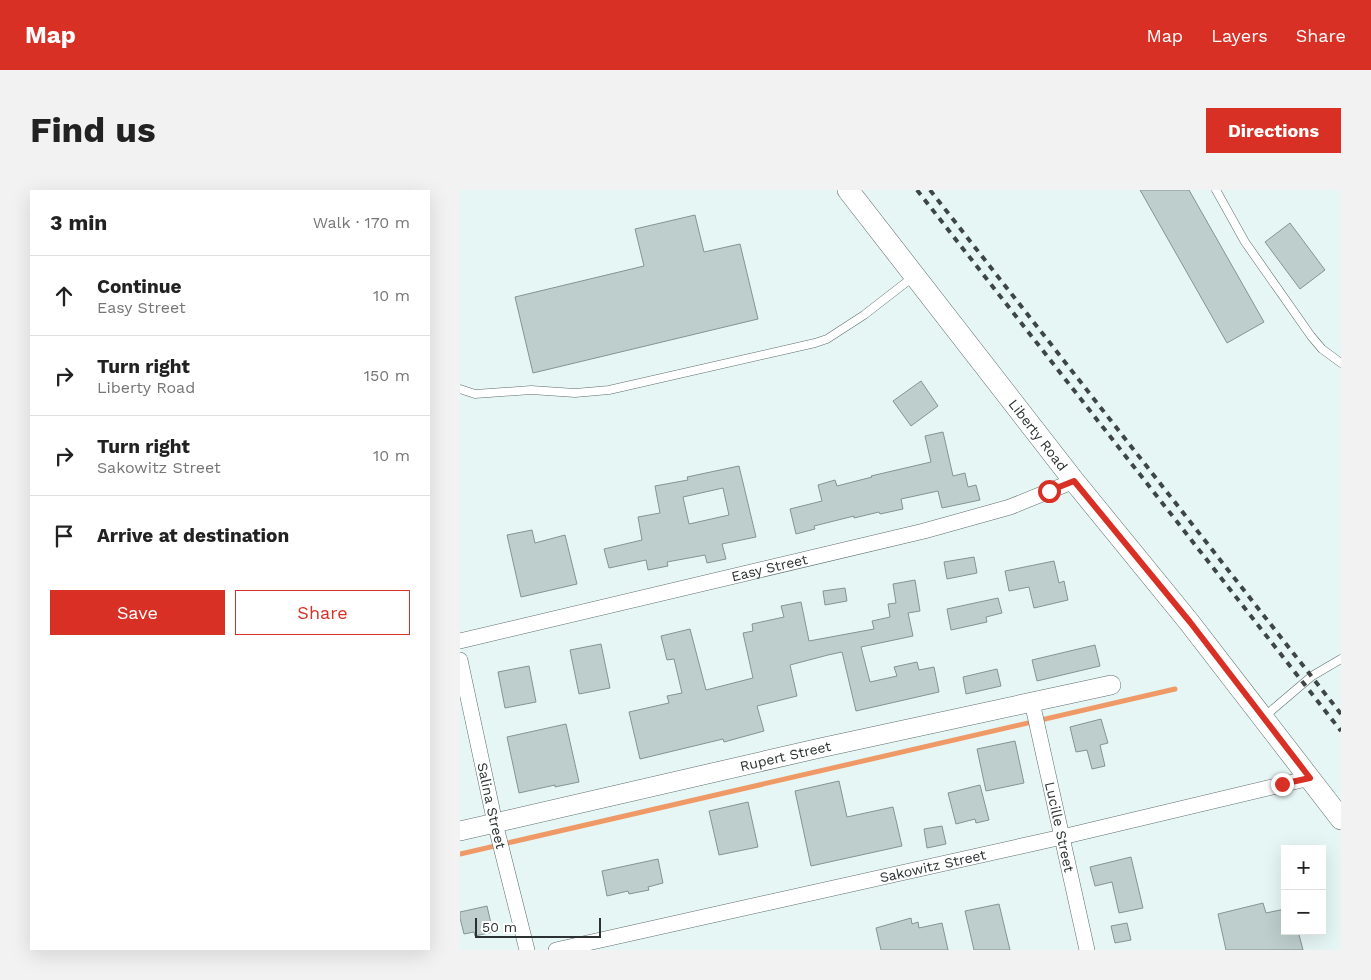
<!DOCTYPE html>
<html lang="en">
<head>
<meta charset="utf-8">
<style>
  :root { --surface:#fff; --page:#f2f2f2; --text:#222; --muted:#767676; --line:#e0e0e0; --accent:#d93025 }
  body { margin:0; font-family:"Work Sans",sans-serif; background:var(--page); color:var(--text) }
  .controls { position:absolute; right:15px; bottom:15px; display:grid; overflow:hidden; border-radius:0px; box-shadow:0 5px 20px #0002 }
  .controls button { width:45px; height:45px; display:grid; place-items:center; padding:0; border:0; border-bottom:1px solid var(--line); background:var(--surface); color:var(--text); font:25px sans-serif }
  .scale { position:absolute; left:15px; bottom:12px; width:126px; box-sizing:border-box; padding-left:5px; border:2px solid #2b3131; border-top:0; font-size:14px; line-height:18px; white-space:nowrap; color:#2b3131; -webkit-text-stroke:4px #fff; paint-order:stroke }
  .stop { position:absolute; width:15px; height:15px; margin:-11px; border:4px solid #d93025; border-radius:50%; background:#fff }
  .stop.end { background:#d93025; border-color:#fff; box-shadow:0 1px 5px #0008 }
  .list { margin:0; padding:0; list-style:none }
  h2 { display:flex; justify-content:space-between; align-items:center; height:65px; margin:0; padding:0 20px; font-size:21px }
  h2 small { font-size:16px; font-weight:400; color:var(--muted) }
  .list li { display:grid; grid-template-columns:32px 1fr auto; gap:15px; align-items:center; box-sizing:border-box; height:80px; padding:0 20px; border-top:1px solid var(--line) }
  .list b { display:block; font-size:19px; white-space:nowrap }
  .list p { margin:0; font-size:16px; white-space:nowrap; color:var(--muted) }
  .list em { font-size:16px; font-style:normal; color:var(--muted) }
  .actions { display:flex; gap:10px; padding:15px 20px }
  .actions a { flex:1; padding:11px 0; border:1px solid var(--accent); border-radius:0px; text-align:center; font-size:18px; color:var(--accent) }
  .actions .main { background:var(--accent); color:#fff }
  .icon { flex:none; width:28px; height:28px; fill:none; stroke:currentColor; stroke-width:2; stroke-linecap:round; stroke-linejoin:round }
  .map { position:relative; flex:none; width:881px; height:760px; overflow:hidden; border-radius:0px }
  header { display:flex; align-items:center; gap:30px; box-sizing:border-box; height:70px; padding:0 25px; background:var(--accent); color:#fff }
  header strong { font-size:24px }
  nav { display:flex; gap:28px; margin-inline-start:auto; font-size:18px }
  .intro { display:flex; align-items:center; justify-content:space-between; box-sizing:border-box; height:120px; padding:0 30px }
  h1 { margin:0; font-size:35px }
  .button { padding:12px 22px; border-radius:0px; background:var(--accent); color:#fff; font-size:18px; font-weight:700 }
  main { display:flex; gap:30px; padding:0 30px }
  aside { flex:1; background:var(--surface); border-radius:0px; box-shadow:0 5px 20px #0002 }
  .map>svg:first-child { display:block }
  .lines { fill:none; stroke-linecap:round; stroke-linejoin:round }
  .stream { stroke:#ef9966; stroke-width:5 }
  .building { fill:#bdcecc; stroke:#849493; fill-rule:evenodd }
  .service-casing { stroke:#5e6d6c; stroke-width:9 }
  .minor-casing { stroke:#5e6d6c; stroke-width:16 }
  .tertiary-casing { stroke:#5e6d6c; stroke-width:20 }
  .secondary-casing { stroke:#5e6d6c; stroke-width:22 }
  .service { stroke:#fff; stroke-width:8 }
  .minor { stroke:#fff; stroke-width:15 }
  .tertiary { stroke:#fff; stroke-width:19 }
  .secondary { stroke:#fff; stroke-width:21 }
  .rail { stroke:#3e4545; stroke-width:4; stroke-dasharray:6 6; stroke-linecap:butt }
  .route { stroke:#d93025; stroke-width:6 }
  .labels { text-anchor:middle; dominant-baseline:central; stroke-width:4; stroke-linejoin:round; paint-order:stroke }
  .street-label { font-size:14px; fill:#2b3131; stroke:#fff }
</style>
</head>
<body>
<header>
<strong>Map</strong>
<nav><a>Map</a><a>Layers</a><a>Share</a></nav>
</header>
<div class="intro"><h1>Find us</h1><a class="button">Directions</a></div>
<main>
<aside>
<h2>3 min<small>Walk · 170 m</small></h2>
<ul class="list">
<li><svg class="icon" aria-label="ahead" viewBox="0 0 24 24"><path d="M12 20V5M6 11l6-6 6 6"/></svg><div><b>Continue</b><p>Easy Street</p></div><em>10 m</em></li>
<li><svg class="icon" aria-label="right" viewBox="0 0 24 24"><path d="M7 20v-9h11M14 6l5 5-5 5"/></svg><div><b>Turn right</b><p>Liberty Road</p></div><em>150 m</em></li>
<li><svg class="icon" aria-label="right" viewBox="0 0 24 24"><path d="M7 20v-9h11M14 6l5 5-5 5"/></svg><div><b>Turn right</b><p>Sakowitz Street</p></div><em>10 m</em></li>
<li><svg class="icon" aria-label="arrive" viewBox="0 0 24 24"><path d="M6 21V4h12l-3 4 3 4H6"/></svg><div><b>Arrive at destination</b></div></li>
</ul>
<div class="actions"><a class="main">Save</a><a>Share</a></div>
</aside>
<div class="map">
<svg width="881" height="760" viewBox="0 0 881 760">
  <rect width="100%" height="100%" fill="#e5f6f4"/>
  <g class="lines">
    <!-- stream -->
    <polyline class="stream" points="0,664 715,499"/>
  </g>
  <!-- building -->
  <g class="building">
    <polygon points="680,0 729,0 804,132 767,153"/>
    <polygon points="235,25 244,62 280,54 298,129 73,183 55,107 184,76 175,39"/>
    <polygon points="830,33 865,80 840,99 805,52"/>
    <polygon points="461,191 478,216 451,236 433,211"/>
    <polygon points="483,242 493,286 505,283 508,297 516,295 520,310 482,318 478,301 441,309 443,319 420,324 419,322 394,328 394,326 354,336 355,339 336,344 330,319 362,311 358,295 375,290 377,296 412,287 411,286 471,272 465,246"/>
    <path d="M279 276 296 347 262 354 266 369 247 373 245 365 207 372 208 376 188 380 186 370 149 378 144 359 182 350 178 327 200 323 195 296 228 290 227 287ZM263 298 269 325 229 334 223 307Z"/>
    <polygon points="72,340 75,353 105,345 117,394 61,407 47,345"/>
    <polygon points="514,367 517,383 487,389 484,372"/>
    <polygon points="594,371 599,393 604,391 608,410 574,418 569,397 549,401 545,381"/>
    <polygon points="455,390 460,421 448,423 453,446 401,457 410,492 437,486 434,477 457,472 459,480 474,477 479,502 396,521 382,462 368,465 330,475 337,506 297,516 304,541 264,552 263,549 180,569 169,522 209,513 207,506 222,503 214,469 207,470 201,446 230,439 246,500 293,488 283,443 293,441 292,434 324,427 321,416 341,412 349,451 414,439 412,431 430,427 428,414 436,413 433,394"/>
    <polygon points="385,398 387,411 365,415 363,401"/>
    <polygon points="538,408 542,423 526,427 527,432 491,440 487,419"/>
    <polygon points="141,454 150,498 119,504 110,460"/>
    <polygon points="635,455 640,476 577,491 572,470"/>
    <polygon points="69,476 76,512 45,518 38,482"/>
    <polygon points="537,479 541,496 506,504 503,487"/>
    <polygon points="641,529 648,553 640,555 645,576 632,579 627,560 616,562 610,537"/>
    <polygon points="106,534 119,592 95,597 95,595 59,603 47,547"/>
    <polygon points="555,551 564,593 526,601 517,559"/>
    <polygon points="379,591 387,627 433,617 442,656 351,676 335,601"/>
    <polygon points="520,595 529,630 516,633 515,629 496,634 488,603"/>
    <polygon points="288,612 298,657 259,665 249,621"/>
    <polygon points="482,636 486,654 467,658 464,639"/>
    <polygon points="671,667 683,718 659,723 652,692 635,696 630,677"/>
    <polygon points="198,669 203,693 188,697 189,700 169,704 168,701 147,706 142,681"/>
    <polygon points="803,713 806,723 825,719 825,741 838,741 843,760 766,760 758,724"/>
    <polygon points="539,714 550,760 514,760 505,721"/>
    <polygon points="27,716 33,742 15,746 14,742 4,744 0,728 0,722"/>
    <polygon points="451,728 452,734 458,732 459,738 482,733 488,760 421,760 416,738"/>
    <polygon points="667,733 671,750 655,753 651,736"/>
  </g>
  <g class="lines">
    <!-- service casing -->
    <g class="service-casing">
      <g id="service">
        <polyline points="756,0 785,52 851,146 862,159 881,173"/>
        <polyline points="0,199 15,204 71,200 115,203 149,200 355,153 367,149 404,125 453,87"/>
        <polyline points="805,526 852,486 881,469"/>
      </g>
    </g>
    <!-- minor casing -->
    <g class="minor-casing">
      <g id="minor">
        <path id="s1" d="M0 451 464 341 550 317 614 291"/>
        <path id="s2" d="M0 470 35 633 67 760"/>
        <path id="s3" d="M572 512 627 760"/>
        <path id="s4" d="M96 760 602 647 850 588"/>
      </g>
    </g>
    <!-- tertiary casing -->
    <g class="tertiary-casing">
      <g id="tertiary">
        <path id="s5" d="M0 641 360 558 651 495"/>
      </g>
    </g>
    <!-- secondary casing -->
    <g class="secondary-casing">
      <g id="secondary">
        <path id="s6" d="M388 0 614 291 729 432 881 629"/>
      </g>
    </g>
    <!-- service -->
    <use href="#service" class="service"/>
    <!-- minor -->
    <use href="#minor" class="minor"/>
    <!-- tertiary -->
    <use href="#tertiary" class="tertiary"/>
    <!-- secondary -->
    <use href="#secondary" class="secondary"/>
    <!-- rail -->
    <g class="rail">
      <polyline points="457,0 881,541"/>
      <polyline points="470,0 881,524"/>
    </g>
  </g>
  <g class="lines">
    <!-- route -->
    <polyline class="route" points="589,301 614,291 730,432 850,588 822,594"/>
  </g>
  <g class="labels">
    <!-- street labels -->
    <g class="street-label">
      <text stroke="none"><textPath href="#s6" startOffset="310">Liberty Road</textPath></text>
      <text stroke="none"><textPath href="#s1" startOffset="318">Easy Street</textPath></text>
      <text stroke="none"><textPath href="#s5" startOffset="334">Rupert Street</textPath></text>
      <text stroke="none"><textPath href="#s2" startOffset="149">Salina Street</textPath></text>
      <text stroke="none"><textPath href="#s3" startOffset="128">Lucille Street</textPath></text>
      <text stroke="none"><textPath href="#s4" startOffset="386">Sakowitz Street</textPath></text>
    </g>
  </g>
</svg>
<div class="controls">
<button>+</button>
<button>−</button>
</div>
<div class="scale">50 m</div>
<div class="stop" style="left:589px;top:301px"></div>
<div class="stop end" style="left:822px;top:594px"></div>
</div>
</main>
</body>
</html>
